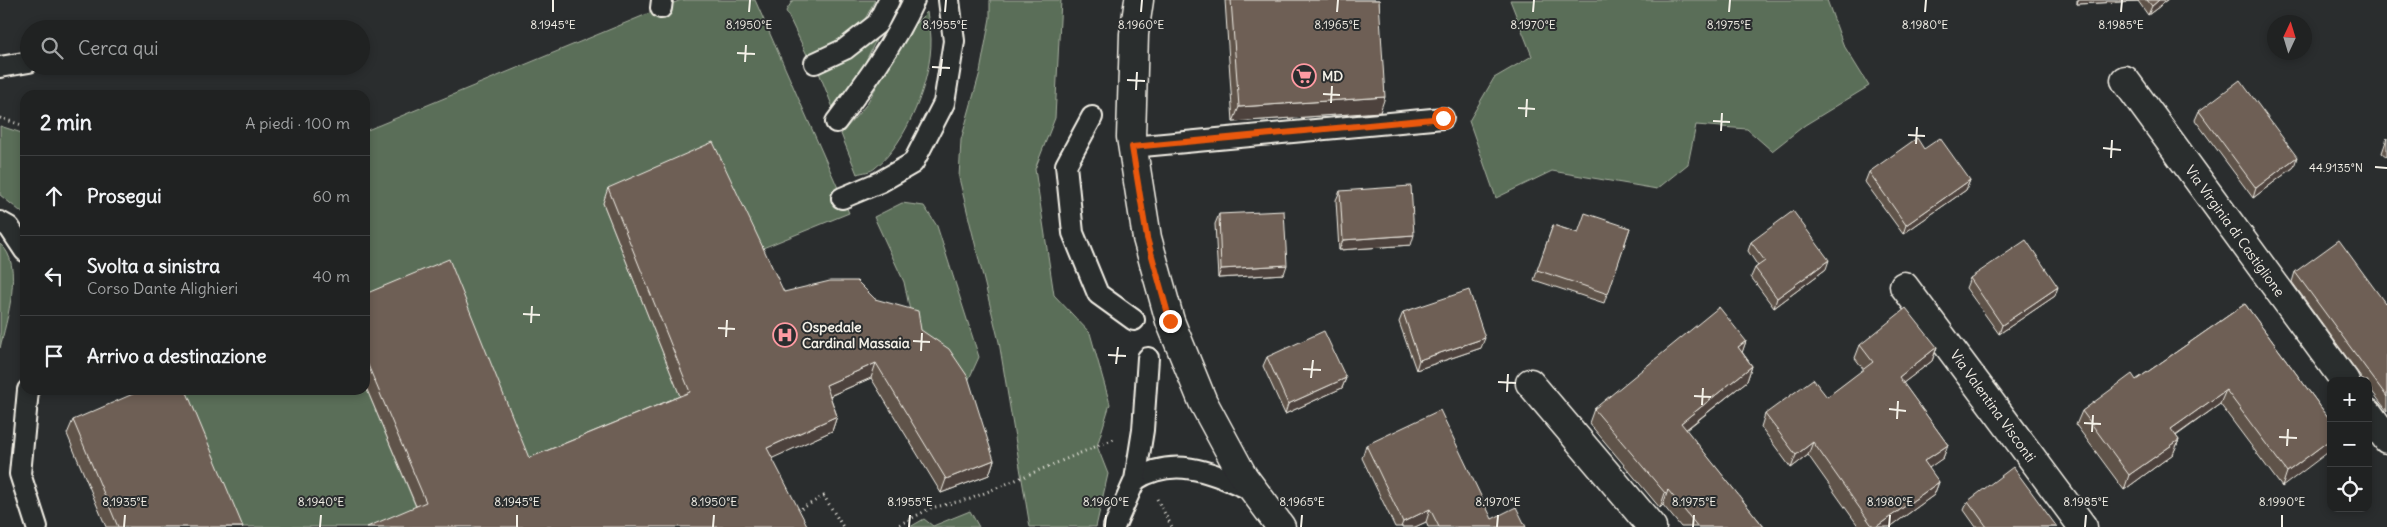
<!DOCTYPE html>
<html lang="it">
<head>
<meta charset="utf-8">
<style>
  :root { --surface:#202222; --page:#2d2f2f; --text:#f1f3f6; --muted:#a2a4a5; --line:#3d3f40 }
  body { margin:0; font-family:Delius,sans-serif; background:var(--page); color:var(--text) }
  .controls { position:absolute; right:15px; bottom:15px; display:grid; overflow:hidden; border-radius:10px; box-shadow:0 2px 8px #0003 }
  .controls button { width:45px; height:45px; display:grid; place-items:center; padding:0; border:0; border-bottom:1px solid var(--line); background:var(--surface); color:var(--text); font:25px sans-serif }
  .compass { position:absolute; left:2267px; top:15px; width:45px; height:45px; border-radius:50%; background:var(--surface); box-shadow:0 2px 8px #0003; rotate:4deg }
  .stop { position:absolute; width:15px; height:15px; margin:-11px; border:4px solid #ea580c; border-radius:50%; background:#fff }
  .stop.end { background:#ea580c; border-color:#fff; box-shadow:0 1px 5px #0008 }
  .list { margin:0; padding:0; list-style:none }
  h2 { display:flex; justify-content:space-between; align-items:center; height:65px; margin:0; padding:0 20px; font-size:21px }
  h2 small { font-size:16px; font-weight:400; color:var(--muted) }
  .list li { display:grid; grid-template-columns:32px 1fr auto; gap:15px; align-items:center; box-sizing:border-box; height:80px; padding:0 20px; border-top:1px solid var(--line) }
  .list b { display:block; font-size:19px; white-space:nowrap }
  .list p { margin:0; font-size:16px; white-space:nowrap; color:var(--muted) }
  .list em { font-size:16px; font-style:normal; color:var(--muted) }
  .icon { flex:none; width:28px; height:28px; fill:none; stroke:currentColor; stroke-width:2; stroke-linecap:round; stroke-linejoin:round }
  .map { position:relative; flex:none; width:2387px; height:527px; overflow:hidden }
  .search { position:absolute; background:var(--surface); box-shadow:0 2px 8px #0003; left:20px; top:20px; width:350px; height:55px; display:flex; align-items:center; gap:12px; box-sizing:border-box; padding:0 18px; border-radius:28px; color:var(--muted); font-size:19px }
  .panel { position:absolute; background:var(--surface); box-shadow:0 2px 8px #0003; left:20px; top:90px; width:350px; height:305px; border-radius:15px }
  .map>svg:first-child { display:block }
  .green { fill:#5a6e58; stroke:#a7b0a0 }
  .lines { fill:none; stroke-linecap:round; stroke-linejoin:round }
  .service-casing { stroke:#f4f1e8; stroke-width:24 }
  .minor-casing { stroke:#f4f1e8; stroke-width:31 }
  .tertiary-casing { stroke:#f4f1e8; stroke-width:31 }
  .path { stroke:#f4f1e8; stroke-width:3; stroke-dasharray:1 4; stroke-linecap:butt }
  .service { stroke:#2a2d2e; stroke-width:20 }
  .minor { stroke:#2a2d2e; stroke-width:28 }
  .tertiary { stroke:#2a2d2e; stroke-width:28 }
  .wall { fill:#5f5249; stroke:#f4f1e8 }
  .shaded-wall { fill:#4d423c; stroke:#f4f1e8 }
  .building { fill:#6e5f55; stroke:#f4f1e8 }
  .route { stroke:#ea580c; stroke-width:6 }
  .ticks { fill:none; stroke:#f4f1e8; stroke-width:2 }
  .labels { text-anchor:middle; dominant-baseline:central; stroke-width:4; stroke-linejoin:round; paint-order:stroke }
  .poi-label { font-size:14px; font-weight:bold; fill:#f4f1e8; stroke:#2a2d2e; text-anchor:start }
  .street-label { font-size:14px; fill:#f4f1e8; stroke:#2a2d2e }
  .ticks-label { font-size:12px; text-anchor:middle; fill:#f4f1e8; stroke:#2a2d2e; stroke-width:4; stroke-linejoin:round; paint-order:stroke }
</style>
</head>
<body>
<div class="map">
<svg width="2387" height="527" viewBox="0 0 2387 527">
  <rect width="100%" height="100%" fill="#2a2d2e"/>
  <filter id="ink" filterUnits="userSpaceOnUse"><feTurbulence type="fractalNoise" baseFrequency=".02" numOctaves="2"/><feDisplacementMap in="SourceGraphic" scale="10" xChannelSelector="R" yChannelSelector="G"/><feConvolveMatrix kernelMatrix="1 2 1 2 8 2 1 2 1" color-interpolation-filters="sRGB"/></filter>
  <g filter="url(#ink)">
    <!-- green -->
    <g class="green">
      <polygon points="681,0 755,0 849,213 753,252 603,203 684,406 524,473 365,307 365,131"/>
      <polygon points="793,0 875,0 861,27 808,57 786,11"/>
      <polygon points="990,0 1061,0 1055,118 1035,169 1054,295 1090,333 1110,404 1097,446 1108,474 1096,527 1030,527 999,342 959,178 961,140 980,72 990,18"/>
      <polygon points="1510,0 1827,0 1843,44 1869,86 1805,125 1772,151 1747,129 1696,125 1688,164 1657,189 1552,171 1496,198 1469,121 1494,78 1532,56"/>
      <path d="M927 12C928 21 931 30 931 39 932 79 907 143 875 168 871 172 863 172 857 174L841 134 866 105 909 30Z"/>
      <polygon points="876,40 854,85 835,113 818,70"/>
      <polygon points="0,126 25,134 25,215 0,195"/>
      <polygon points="902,203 924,206 937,226 979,357 963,392 913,325 904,282 874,217"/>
      <path d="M0 244C25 263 6 322 0 348Z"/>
      <polygon points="365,385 420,517 397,527 232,527 175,390 365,390"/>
      <polygon points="970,511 979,527 910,527 924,519 933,526"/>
    </g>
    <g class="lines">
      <!-- service casing -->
      <g class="service-casing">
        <g id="service">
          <polyline points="661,8 662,0"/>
          <polyline points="815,63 845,49 877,24 889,0"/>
          <polyline points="0,67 29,62"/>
          <polyline points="1092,117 1066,165 1073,233 1098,294 1134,320"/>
          <path d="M836 122C865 83 894 44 914 0"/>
          <polyline points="1132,147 1443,118"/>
          <polyline points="842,198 880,182 913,163 944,103 954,41 949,0"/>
          <polyline points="0,222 9,227 25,251"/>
          <polyline points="28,390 20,474 37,527"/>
          <path d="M1135 480C1176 454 1214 474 1254 491"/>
          <polyline points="1114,527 1135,480 1143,430 1148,358"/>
        </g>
      </g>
      <!-- minor casing -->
      <g class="minor-casing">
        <g id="minor">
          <polyline points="2125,80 2345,381"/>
          <polyline points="1904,286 2083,527"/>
          <polyline points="1530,383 1652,527"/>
          <polyline points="2368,413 2387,439"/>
        </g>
      </g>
      <!-- tertiary casing -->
      <g class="tertiary-casing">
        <polyline id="tertiary" points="1139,0 1134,34 1131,137 1147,238 1170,321 1203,402 1243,476 1281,527"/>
      </g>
      <!-- path -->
      <g class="path">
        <polyline points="0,118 25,126"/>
        <polyline points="1157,499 1172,527"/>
        <polyline points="797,511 824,496 843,527"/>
        <polyline points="895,527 931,508 970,499 1114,439"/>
      </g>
      <!-- service -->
      <use href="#service" class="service"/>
      <!-- minor -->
      <use href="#minor" class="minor"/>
      <!-- tertiary -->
      <use href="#tertiary" class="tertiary"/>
    </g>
    <!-- wall -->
    <g class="wall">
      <polygon points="1225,0 1379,0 1380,112 1233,122"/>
      <polygon points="2077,0 2168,0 2148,15 2138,1 2077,4"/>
      <polygon points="2199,111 2294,167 2253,198 2195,120"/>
      <polygon points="2387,138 2387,157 2382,153"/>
      <polygon points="1924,149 1970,180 1966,190 1903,234 1865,182 1869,172"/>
      <polygon points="608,188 784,292 875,299 921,330 994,460 989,475 941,493 871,378 830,396 837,416 832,431 772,458 416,506 365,385 365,294 529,458 680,396 603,203"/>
      <polygon points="1340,191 1411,245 1339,250 1336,200"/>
      <polygon points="1219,214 1284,274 1218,278 1215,224"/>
      <polygon points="1553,225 1578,233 1630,228 1604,303 1534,280"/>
      <polygon points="1751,242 1826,269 1774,308 1751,277 1755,268 1758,266 1748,251"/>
      <polygon points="2295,272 2385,303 2387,303 2387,411 2368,386 2368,381 2364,381 2292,282"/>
      <polygon points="1970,278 2055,296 1999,334 1966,288"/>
      <polygon points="2245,304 2331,421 2282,487 2220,404 2176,436 2179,440 2173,454 2124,490 2076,425 2082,411 2136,380"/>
      <polygon points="1403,312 1481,348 1416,370 1399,322"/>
      <polygon points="1746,341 1742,352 1752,366 1747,381 1686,430 1764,527 1681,527 1663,505 1660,508 1589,423 1594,409"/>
      <polygon points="1860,345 1937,347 1932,361 1903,383 1948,445 1943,458 1928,468 1939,482 1934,495 1890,527 1859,527 1808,455 1791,468 1761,427 1765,414 1827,397 1864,370 1855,358"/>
      <polygon points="1267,357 1346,378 1342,388 1285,414 1263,366"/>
      <polygon points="73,420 243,527 106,527 67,434"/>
      <polygon points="1366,445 1492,519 1526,527 1428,527 1426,522 1415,527 1395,527 1362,458"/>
      <polygon points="1968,501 2057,527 1976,527 1964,510"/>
    </g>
    <!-- shaded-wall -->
    <g class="shaded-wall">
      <polygon points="2078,0 2138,0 2138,1 2077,4"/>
      <polygon points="2159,0 2168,0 2148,15 2152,6"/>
      <polygon points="1385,97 1380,112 1233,122 1239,107"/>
      <polygon points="2297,157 2294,167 2253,198 2256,188"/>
      <polygon points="1970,180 1966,190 1903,234 1906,225"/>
      <polygon points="1414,235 1411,245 1339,250 1343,240"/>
      <polygon points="1829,260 1826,269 1774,308 1777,298"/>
      <polygon points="1287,265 1284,274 1218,278 1221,269"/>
      <polygon points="2058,287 2055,296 1999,334 2002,325"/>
      <polygon points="1485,338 1481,348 1416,370 1419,360"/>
      <polygon points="1746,341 1741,356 1738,347"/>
      <polygon points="1937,347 1932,361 1894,390 1899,377"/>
      <polygon points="876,363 871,378 820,400 826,385"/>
      <polygon points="1752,366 1747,381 1675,438 1681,423"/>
      <polygon points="1346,378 1342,388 1285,414 1288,404"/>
      <polygon points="2226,390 2220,404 2165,443 2171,429"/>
      <polygon points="837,416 832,431 762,463 767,448"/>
      <polygon points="2331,439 2331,450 2282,487 2287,472"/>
      <polygon points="2179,440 2173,454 2124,490 2129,475"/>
      <polygon points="1813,442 1808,455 1791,468 1796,455"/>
      <polygon points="1948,445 1943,458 1919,475 1924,461"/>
      <polygon points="994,460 989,475 941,493 946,479"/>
      <polygon points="1939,482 1934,495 1890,527 1876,527"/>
      <polygon points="1668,490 1663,505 1660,508 1665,493"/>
      <polygon points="1430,509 1426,522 1415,527 1401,527 1403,522"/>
    </g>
    <!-- building -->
    <g class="building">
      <polygon points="1231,0 1379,0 1385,97 1239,107"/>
      <polygon points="2147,0 2159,0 2152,6"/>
      <polygon points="2240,80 2297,157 2256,188 2199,111"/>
      <polygon points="1917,138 1924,149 1940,138 1970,180 1906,225 1869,172"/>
      <polygon points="713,142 784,292 830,281 857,281 875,299 918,311 921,330 949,349 968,377 994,460 946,479 876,363 826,385 837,416 767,448 808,527 367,527 426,502 365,358 365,294 449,259 529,458 690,392 608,188"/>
      <polygon points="1411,186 1414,235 1343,240 1340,191"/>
      <polygon points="1284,211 1287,265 1221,269 1219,214"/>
      <polygon points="1793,211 1829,260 1777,298 1755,268 1765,261 1751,242"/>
      <polygon points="1585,213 1630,228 1608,294 1537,270 1553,225 1578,233"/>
      <polygon points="2026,240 2058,287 2002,325 1970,278"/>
      <polygon points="2339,240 2385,303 2386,302 2387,303 2387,397 2295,272"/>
      <polygon points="1469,290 1485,338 1419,360 1403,312"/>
      <polygon points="2245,304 2331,421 2331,439 2287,472 2226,390 2171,429 2179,440 2129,475 2082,411 2132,374 2136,380"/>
      <polygon points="1719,307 1746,341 1738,347 1752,366 1681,423 1764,527 1698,527 1668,490 1665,493 1594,409"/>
      <polygon points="1906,308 1937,347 1899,377 1948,445 1924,461 1939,482 1876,527 1873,527 1813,442 1796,455 1765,414 1813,379 1827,397 1873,362 1860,345"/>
      <polygon points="1324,331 1346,378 1288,404 1267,357"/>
      <polygon points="142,390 186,390 243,527 118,527 73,420"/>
      <polygon points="1440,410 1492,519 1516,507 1526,527 1439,527 1430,509 1403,522 1366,445"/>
      <polygon points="2013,467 2057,527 1987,527 1968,501"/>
    </g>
  </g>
  <g class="lines" filter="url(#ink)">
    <!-- route -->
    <polyline class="route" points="1170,321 1147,238 1132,147 1443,118"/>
  </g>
  <!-- ticks -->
  <path class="ticks" d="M553 12V0M749 12 750 0M945 12 946 0M1141 12 1142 0M1337 12 1338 0M1533 12 1534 0M1729 12 1730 0M1925 12 1926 0M2121 12 2122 0M737 53 755 54M745 62 746 45M932 67 950 68M940 76 942 59M1127 80 1145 81M1136 90 1137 72M1323 94 1340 95M1331 103 1332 86M1518 108 1535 109M1526 117 1527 99M1713 121 1730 122M1721 131 1722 113M1908 135 1925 136M1916 144 1917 127M2103 148 2121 150M2111 158 2112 140M2375 167 2387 168M523 314 540 315M531 323 532 306M718 328 735 329M726 337 727 320M913 341 930 342M921 351 922 333M1108 355 1126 356M1116 364 1118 347M1303 369 1321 370M1311 378 1313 360M1498 382 1516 383M1507 392 1508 374M1694 396 1711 397M1702 405 1703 388M1889 409 1906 411M1897 419 1898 401M2084 423 2101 424M2092 432 2093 415M2279 437 2297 438M2287 446 2288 429M124 527 125 515M320 527 321 515M517 527V515M713 527 714 515M909 527 910 515M1105 527 1106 515M1301 527 1302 515M1497 527 1498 515M1693 527 1694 515M1889 527 1890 515M2085 527 2086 515M2282 527V515"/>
  <!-- icons -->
  <defs>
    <g id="supermarket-ring" transform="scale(1.25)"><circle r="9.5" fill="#2a2d2e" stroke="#ff9aa2" stroke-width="1.5"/><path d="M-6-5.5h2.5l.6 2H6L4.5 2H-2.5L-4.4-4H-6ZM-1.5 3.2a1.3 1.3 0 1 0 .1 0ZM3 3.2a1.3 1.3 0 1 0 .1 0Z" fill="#ff9aa2"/></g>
    <g id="hospital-ring" transform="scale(1.25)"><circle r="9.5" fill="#2a2d2e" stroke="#ff9aa2" stroke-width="1.5"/><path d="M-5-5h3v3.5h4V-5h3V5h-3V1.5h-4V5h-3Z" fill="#ff9aa2"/></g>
  </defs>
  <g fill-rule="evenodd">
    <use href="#supermarket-ring" x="1304" y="76"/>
    <use href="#hospital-ring" x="785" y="335"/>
  </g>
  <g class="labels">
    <!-- poi labels -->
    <g class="poi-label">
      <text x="1322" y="76">MD</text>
      <text x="802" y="327">Ospedale<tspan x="802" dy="16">Cardinal Massaia</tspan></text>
    </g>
    <!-- street labels -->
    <g class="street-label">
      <text transform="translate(2235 231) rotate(54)">Via Virginia di Castiglione</text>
      <text transform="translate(1993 406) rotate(54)">Via Valentina Visconti</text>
    </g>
  </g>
  <g class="ticks-label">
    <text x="553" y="29">8.1945°E</text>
    <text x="749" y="29">8.1950°E</text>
    <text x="945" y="29">8.1955°E</text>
    <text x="1141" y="29">8.1960°E</text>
    <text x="1337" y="29">8.1965°E</text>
    <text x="1533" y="29">8.1970°E</text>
    <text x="1729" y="29">8.1975°E</text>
    <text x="1925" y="29">8.1980°E</text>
    <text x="2121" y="29">8.1985°E</text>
    <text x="2336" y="172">44.9135°N</text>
    <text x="125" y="506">8.1935°E</text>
    <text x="321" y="506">8.1940°E</text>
    <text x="517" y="506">8.1945°E</text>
    <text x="714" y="506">8.1950°E</text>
    <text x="910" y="506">8.1955°E</text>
    <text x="1106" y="506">8.1960°E</text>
    <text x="1302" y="506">8.1965°E</text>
    <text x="1498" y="506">8.1970°E</text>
    <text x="1694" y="506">8.1975°E</text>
    <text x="1890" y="506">8.1980°E</text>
    <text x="2086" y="506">8.1985°E</text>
    <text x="2282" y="506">8.1990°E</text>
  </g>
</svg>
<div class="controls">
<button>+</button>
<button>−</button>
<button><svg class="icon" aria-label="locate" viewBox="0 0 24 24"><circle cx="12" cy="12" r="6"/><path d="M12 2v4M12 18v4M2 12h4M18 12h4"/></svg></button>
</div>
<svg class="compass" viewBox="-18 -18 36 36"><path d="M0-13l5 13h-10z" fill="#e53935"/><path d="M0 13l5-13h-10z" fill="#a2a4a5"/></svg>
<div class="stop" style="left:1443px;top:118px"></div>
<div class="stop end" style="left:1170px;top:321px"></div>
<div class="search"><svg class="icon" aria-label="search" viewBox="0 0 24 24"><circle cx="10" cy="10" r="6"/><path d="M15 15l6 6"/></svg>Cerca qui</div>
<section class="panel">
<h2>2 min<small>A piedi · 100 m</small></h2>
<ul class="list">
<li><svg class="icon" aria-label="ahead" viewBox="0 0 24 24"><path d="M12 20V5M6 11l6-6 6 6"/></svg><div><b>Prosegui</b></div><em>60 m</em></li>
<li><svg class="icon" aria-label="left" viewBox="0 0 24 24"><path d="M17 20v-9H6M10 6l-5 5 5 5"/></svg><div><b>Svolta a sinistra</b><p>Corso Dante Alighieri</p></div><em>40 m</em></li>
<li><svg class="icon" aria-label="arrive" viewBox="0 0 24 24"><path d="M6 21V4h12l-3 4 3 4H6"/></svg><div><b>Arrivo a destinazione</b></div></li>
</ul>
</section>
</div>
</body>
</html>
